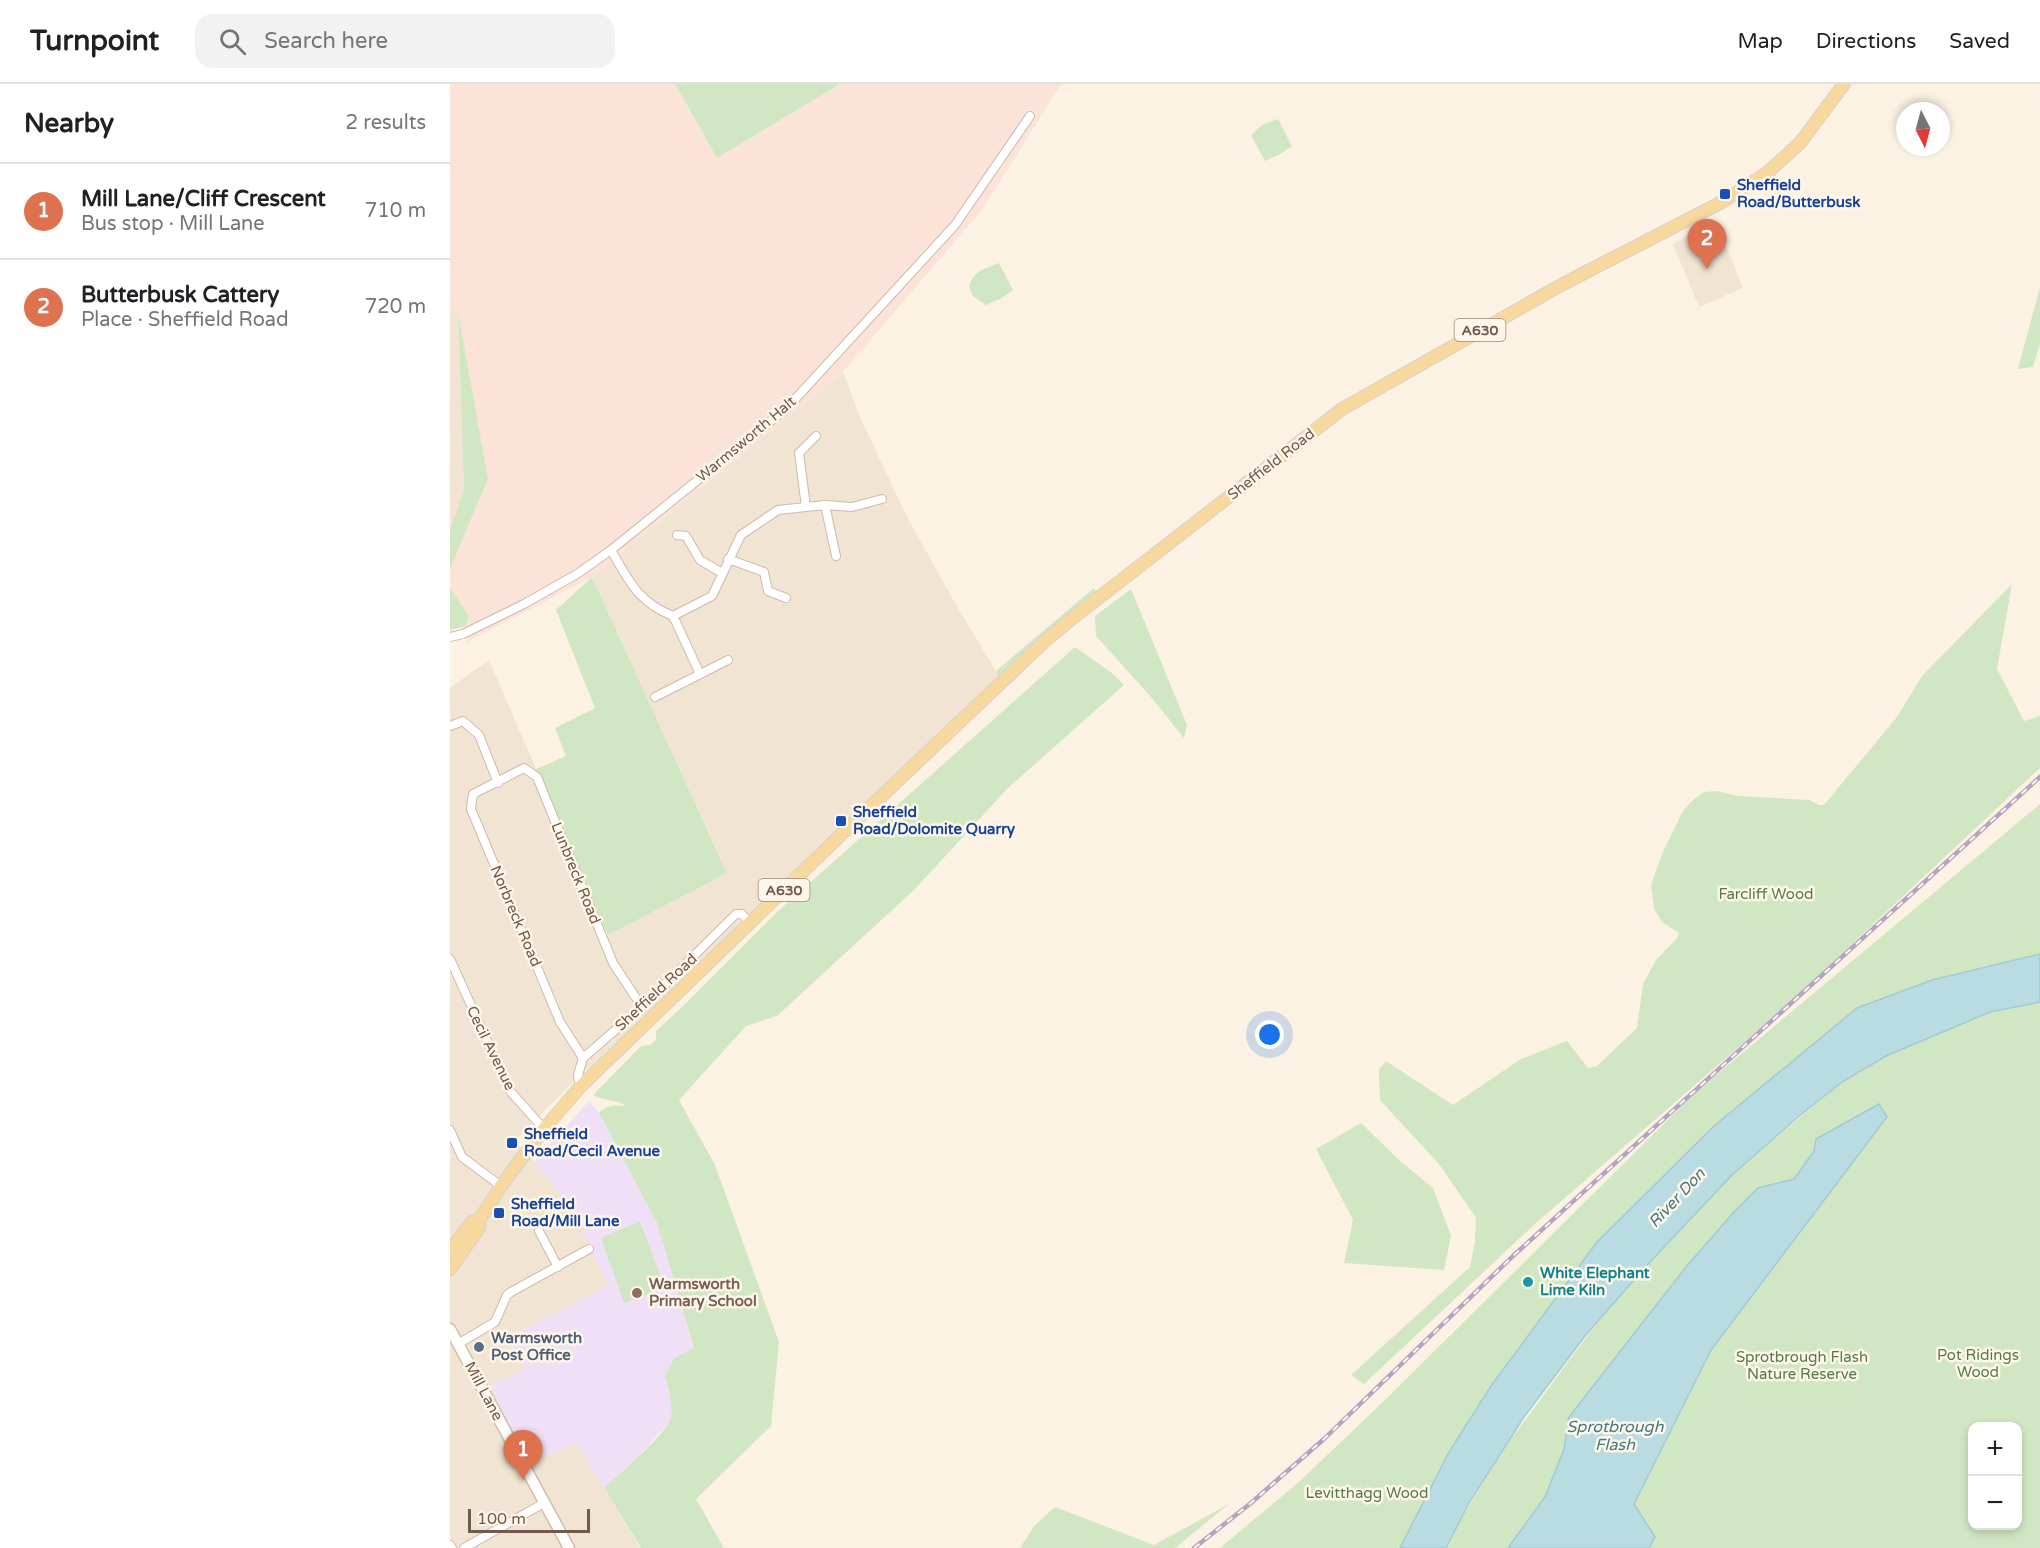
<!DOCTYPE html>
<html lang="en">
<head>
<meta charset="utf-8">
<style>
  :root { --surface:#fff; --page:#f2f2f2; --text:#202124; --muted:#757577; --line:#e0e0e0; --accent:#df724e }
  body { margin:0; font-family:"Varela Round",sans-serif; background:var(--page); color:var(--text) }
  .controls { position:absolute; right:18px; bottom:18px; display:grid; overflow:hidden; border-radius:12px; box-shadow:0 3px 9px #0003 }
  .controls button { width:54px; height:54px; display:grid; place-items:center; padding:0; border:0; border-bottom:2px solid var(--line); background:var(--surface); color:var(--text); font:30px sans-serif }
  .compass { position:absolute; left:1446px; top:18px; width:54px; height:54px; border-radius:50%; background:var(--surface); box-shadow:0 3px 9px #0003; rotate:174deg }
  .scale { position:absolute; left:18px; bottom:15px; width:122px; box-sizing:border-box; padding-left:6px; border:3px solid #72594b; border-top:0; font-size:16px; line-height:21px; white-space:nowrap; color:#72594b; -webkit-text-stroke:4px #fef6e9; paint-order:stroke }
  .you { position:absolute; left:820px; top:951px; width:21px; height:21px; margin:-15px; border:4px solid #fff; border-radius:50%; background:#1a73e8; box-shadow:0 0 0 9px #1a73e833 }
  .badge { display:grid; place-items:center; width:39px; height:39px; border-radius:50%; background:var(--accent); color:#fff; font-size:20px; font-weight:700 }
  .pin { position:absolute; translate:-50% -50px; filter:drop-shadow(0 2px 3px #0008) }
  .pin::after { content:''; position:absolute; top:32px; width:21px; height:18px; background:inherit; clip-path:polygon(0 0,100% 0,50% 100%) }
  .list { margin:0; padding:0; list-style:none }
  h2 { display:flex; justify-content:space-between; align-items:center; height:78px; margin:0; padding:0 24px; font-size:26px }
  h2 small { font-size:20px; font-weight:400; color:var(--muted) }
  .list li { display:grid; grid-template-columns:39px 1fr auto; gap:18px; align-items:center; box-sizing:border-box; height:96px; padding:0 24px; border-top:2px solid var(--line) }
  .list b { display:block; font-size:22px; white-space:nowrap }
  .list p { margin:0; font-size:20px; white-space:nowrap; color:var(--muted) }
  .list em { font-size:20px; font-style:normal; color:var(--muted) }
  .icon { flex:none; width:33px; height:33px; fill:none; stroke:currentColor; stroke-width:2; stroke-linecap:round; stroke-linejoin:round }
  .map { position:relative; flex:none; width:1590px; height:1464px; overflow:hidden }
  header { display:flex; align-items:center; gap:36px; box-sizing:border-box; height:84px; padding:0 30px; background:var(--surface); border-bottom:2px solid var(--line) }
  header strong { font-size:28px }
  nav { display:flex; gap:33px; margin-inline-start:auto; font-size:21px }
  .search { width:420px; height:54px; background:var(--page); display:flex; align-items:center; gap:15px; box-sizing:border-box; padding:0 21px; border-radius:18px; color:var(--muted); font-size:22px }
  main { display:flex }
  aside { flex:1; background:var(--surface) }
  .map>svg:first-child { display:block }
  .residential { fill:#f2e4d2 }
  .commercial { fill:#fbe3d7 }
  .education { fill:#efe0f7 }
  .green { fill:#d1e7c3; fill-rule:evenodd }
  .water { fill:#b9dce3; stroke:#a0cbd4; stroke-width:1.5 }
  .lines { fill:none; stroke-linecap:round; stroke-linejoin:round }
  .street-casing { stroke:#ccbaaa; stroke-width:10 }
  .secondary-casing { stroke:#d0bcab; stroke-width:13 }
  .primary-casing { stroke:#d8d1cd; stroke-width:14 }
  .street { stroke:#fff; stroke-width:8 }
  .secondary { stroke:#fff; stroke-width:10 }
  .primary { stroke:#f7d89f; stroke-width:12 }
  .rail-casing { stroke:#b5a3c3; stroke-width:4.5 }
  .rail { stroke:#fef6e9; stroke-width:2; stroke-dasharray:7; stroke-linecap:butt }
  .transit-dot { fill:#1a4fb4; stroke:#fef6e9; stroke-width:2 }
  .culture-dot { fill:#0f9aa8; stroke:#fef6e9; stroke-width:2 }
  .education-dot { fill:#8d6e63; stroke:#fef6e9; stroke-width:2 }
  .service-dot { fill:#5c6f8a; stroke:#fef6e9; stroke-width:2 }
  .labels { text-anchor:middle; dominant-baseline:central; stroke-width:5; stroke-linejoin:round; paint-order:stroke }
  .shield { fill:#fef6e9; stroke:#9c887a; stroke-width:1.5 }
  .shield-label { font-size:14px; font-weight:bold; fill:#72594b }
  .transit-label { font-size:15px; font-weight:bold; fill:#164399; stroke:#fef6e9; text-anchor:start }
  .street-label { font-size:15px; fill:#72594b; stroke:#fef6e9 }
  .park-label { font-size:15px; fill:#547c46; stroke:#fef6e9 }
  .culture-label { font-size:15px; font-weight:bold; fill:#0d838f; stroke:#fef6e9; text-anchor:start }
  .education-label { font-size:15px; font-weight:bold; fill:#785e54; stroke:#fef6e9; text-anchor:start }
  .service-label { font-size:15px; font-weight:bold; fill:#4e5e75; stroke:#fef6e9; text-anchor:start }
  .water-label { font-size:16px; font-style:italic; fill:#467884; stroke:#fef6e9 }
</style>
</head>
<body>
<header>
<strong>Turnpoint</strong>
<div class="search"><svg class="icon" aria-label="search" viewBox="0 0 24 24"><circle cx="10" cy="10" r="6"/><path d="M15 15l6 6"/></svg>Search here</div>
<nav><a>Map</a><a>Directions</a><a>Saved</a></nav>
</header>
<main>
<aside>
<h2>Nearby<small>2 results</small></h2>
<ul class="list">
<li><span class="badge">1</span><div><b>Mill Lane/Cliff Crescent</b><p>Bus stop · Mill Lane</p></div><em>710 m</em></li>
<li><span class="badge">2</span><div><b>Butterbusk Cattery</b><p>Place · Sheffield Road</p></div><em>720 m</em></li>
</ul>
</aside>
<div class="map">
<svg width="1590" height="1464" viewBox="0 0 1590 1464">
  <rect width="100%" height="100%" fill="#fbf2e3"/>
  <!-- residential -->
  <g class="residential">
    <polygon points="1266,137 1293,204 1249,223 1223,160"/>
    <polygon points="0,226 8,227 14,407 0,446"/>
    <polygon points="393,288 410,333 457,433 505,519 552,597 115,1006 65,1057 92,1086 119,1122 160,1201 67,1249 70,1255 61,1261 75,1285 40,1303 126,1358 190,1464 0,1464 0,604 39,576 158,851 277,788 142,493"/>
  </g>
  <!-- commercial -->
  <polygon class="commercial" points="0,0 225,0 267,74 390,0 611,0 532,126 393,288 142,493 17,558 16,542 19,532 0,504 0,485 38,395 8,227 0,226"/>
  <!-- education -->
  <polygon class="education" points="139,1017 149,1029 207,1139 244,1265 224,1274 215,1292 222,1318 221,1336 187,1374 154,1404 126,1358 81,1380 40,1303 75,1285 61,1260 70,1255 67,1249 159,1201 119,1122 92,1086 83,1079"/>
  <!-- green -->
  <g class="green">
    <polygon points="225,0 390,0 267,74"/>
    <polygon points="828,35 842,62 830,70 815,77 801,51 812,41"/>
    <path d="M549 179 563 206 552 214 536 221 523 212 519 202C525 186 534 185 549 179Z"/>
    <polygon points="1590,203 1590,260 1583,283 1568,285"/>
    <polygon points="8,227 38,395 0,485 0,446 14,407"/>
    <polygon points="142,493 277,789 158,851 86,685 116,672 105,644 145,624 106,526"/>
    <polygon points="1562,500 1547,585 1574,637 1590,632 1590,684 1336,922 1086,1139 914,1300 901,1291 1020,1183 1025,1157 1026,1134 989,1080 930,1016 929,985 936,977 1003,1021 1071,975 1117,957 1138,984 1147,982 1187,944 1193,900 1206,876 1227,854 1229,849 1212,838 1204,825 1201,801 1212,770 1233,727 1242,717 1254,708 1266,707 1288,712 1359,716 1369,721 1374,721 1447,633 1472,592"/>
    <polygon points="0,504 19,532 16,542 0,546"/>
    <polygon points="644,504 648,510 550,594 546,587"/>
    <polygon points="681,505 737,641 734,654 701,613 646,552 645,532"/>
    <path d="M625 563 662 589 674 601 557 705 465 805 327 932 296 942 229 1016 265 1081 329 1258 321 1342 246 1415 274 1464H191L154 1404C167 1392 219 1348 221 1333 223 1319 219 1306 215 1292L224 1274 244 1264 207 1139 149 1029C157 1020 165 1022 176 1022 165 1015 154 1017 143 1011L191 962 200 961 206 956V947L234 921 327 828Z"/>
    <polygon points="1590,720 1590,870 1482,896 1407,924 1264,1042 1147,1158 1041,1302 999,1368 950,1464 770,1464 850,1397 935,1316 1248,1006"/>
    <path d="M1590 918V1464H997L1008 1440 1053 1366 1140 1248 1198 1180 1282 1091 1392 998 1436 972 1540 928ZM1522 1342H1568V1442H1522Z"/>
    <polygon points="911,1039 950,1077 983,1104 1001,1152 994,1186 894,1179 903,1136 866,1065"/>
    <polygon points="190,1137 215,1204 174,1219 151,1154"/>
    <polygon points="779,1420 725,1464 570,1464 585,1441 605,1423 704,1461"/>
  </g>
  <!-- water -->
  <g class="water">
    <polygon points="1590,870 1590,918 1540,928 1436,972 1392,998 1347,1034 1282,1091 1198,1180 1135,1252 1074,1333 1019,1419 996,1464 950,1464 999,1368 1041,1302 1147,1158 1264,1042 1407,924 1482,896"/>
    <polygon points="1429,1020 1437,1033 1261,1266 1184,1420 1205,1453 1199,1464 1058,1464 1095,1413 1114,1365 1119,1333 1236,1183 1284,1128 1308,1104 1344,1095 1364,1067 1366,1055"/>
  </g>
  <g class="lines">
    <!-- street casing -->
    <g class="street-casing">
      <g id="street">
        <polyline points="375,421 386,472"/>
        <polyline points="356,423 349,369 366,352"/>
        <polyline points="227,451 236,452 250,476 272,489"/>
        <path d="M161 466C179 497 188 518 223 532L262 512 291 451 328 426 375 421 402 423 432 415"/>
        <polyline points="278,475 314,488 318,507 336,514"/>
        <polyline points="223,532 250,590"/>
        <polyline points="0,553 13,550 74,520 127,490 161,466 337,324 505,141 580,32"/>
        <polyline points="205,613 278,576"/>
        <polyline points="0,642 13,637 29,651 48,699"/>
        <polyline points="0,875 60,1007 94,1045"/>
        <polyline points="133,974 110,938 21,725 23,710 74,684 87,693 163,879 192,923"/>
        <polyline points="130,1003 128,991 133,974 192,923 286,830 292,830 299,839"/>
        <polyline points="0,1046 12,1073 51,1102"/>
        <polyline points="89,1147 108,1183"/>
        <polyline points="8,1260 45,1238 57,1211 61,1208 139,1165"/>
        <polyline points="0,1461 2,1464"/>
        <polyline points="14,1464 94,1419"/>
      </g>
    </g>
    <!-- secondary casing -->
    <g class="secondary-casing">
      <polyline id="secondary" points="0,1245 119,1464"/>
    </g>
    <!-- primary casing -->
    <g class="primary-casing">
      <g id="primary">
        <polyline points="0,1166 22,1138 30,1135"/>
        <polyline points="0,1185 29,1144 30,1135 51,1102 94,1045 130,1003 397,745 596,556 624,533 892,325 1113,200 1272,118 1318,88 1350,59 1394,0"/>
      </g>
    </g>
    <!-- street -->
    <use href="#street" class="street"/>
    <!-- secondary -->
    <use href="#secondary" class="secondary"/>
    <!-- primary -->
    <use href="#primary" class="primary"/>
    <!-- rail casing -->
    <g class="rail-casing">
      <polyline id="rail" points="744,1464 801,1419 874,1355 1063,1172 1590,693"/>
    </g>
    <!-- rail -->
    <use href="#rail" class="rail"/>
  </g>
  <!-- markers -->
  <g class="transit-dot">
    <rect x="1269" y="104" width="12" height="12" rx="3"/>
    <rect x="385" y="731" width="12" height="12" rx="3"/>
    <rect x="56" y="1053" width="12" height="12" rx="3"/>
    <rect x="43" y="1123" width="12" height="12" rx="3"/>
  </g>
  <circle class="culture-dot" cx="1078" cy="1198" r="6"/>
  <circle class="education-dot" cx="187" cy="1209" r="6"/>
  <circle class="service-dot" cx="29" cy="1263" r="6"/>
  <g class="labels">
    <!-- shield labels -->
    <g class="shield">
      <rect x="1004.5" y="235" width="51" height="22" rx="4.5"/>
      <rect x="308.5" y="795" width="51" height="22" rx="4.5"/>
    </g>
    <g class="shield-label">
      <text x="1030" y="246">A630</text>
      <text x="334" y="806">A630</text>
    </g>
    <!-- transit labels -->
    <g class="transit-label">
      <text x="1287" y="101">Sheffield<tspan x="1287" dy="17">Road/Butterbusk</tspan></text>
      <text x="403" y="728">Sheffield<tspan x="403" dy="17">Road/Dolomite Quarry</tspan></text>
      <text x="74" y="1050">Sheffield<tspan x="74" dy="17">Road/Cecil Avenue</tspan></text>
      <text x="61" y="1120">Sheffield<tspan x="61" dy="17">Road/Mill Lane</tspan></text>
    </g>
    <!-- street labels -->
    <g class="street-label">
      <text transform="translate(296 355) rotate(-40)">Warmsworth Halt</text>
      <text transform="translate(821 380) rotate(-38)">Sheffield Road</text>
      <text transform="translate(126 789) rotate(68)">Lunbreck Road</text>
      <text transform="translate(66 832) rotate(67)">Norbreck Road</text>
      <text transform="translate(206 908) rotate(-43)">Sheffield Road</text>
      <text transform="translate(41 964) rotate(64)">Cecil Avenue</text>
      <text transform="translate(34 1307) rotate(62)">Mill Lane</text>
    </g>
    <!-- park labels -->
    <g class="park-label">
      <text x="1316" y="810">Farcliff Wood</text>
      <text x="1528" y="1271">Pot Ridings<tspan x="1528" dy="17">Wood</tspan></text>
      <text x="1352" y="1273">Sprotbrough Flash<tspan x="1352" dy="17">Nature Reserve</tspan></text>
      <text x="917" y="1409">Levitthagg Wood</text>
    </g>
    <!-- culture labels -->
    <g class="culture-label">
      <text x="1090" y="1189">White Elephant<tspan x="1090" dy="17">Lime Kiln</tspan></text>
    </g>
    <!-- education labels -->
    <g class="education-label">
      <text x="199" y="1200">Warmsworth<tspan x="199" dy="17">Primary School</tspan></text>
    </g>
    <!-- service labels -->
    <g class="service-label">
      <text x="41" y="1254">Warmsworth<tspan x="41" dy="17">Post Office</tspan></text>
    </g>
    <!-- water labels -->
    <g class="water-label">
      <text transform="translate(1227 1114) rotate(-47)">River Don</text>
      <text x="1165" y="1343">Sprotbrough<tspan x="1165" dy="18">Flash</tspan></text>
    </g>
  </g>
</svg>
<div class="controls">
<button>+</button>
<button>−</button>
</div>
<svg class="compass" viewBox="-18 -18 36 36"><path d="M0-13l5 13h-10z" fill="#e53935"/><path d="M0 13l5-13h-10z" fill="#757577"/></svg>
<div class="scale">100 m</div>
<div class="you"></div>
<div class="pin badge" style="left:73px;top:1396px">1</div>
<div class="pin badge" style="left:1257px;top:185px">2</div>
</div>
</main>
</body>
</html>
